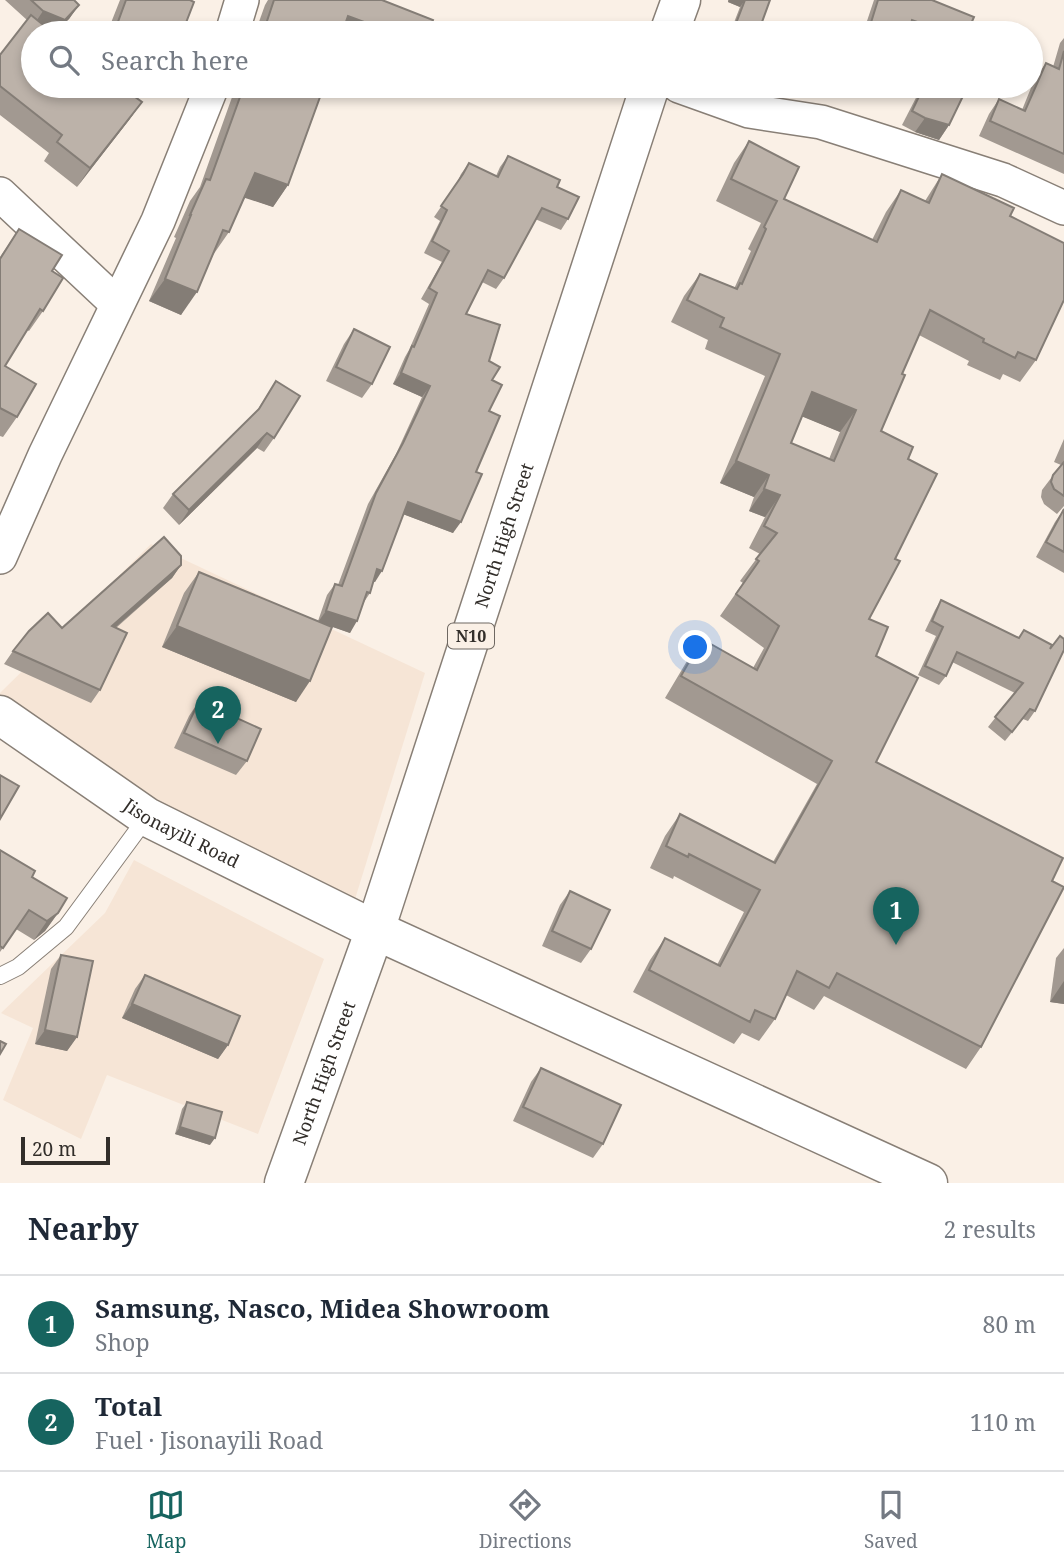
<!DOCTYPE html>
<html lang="en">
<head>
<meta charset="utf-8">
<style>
  :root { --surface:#fff; --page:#f2f2f3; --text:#1f2937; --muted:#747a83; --line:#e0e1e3; --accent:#16645f }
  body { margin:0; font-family:"Noto Serif",serif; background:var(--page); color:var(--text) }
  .scale { position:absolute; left:21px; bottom:18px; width:89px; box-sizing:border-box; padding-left:7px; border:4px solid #322e2a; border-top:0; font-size:19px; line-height:24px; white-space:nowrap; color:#322e2a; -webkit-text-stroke:5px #faf0e6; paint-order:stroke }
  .you { position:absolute; left:696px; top:648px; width:24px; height:24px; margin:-18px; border:5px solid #fff; border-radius:50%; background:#1a73e8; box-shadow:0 0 0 10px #1a73e833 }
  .badge { display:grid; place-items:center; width:46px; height:46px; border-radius:50%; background:var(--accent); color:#fff; font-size:23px; font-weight:700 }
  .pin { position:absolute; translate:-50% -58px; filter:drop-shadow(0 2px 4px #0008) }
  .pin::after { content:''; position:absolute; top:37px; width:24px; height:21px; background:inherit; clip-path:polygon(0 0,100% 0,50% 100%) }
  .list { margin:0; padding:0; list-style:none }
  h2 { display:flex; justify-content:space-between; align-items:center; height:91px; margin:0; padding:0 28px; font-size:30px }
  h2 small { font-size:23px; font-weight:400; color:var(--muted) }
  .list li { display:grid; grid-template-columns:46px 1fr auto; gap:21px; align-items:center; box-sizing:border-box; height:98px; padding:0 28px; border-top:2px solid var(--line) }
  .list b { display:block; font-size:26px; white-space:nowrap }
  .list p { margin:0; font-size:23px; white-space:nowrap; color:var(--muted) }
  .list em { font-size:23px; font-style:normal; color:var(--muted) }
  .icon { flex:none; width:38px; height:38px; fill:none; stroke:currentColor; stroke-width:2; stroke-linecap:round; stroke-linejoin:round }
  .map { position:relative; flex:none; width:1064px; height:1183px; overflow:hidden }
  .search { position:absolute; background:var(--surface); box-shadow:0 4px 10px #0003; left:21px; right:21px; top:21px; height:77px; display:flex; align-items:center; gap:18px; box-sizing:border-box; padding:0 24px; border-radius:38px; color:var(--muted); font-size:26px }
  .sheet { height:287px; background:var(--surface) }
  nav { display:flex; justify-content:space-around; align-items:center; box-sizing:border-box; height:98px; border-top:2px solid var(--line); background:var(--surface); font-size:19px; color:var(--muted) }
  nav a { display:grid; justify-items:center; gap:4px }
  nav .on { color:var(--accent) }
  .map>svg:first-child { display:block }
  .built { fill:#f6e5d6 }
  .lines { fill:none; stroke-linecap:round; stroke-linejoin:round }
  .service-casing { stroke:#887f76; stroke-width:18 }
  .minor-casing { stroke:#887f76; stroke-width:36 }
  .tertiary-casing { stroke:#887f76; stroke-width:41 }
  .trunk-casing { stroke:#887f76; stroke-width:41 }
  .service { stroke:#fff; stroke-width:16 }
  .minor { stroke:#fff; stroke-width:33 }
  .tertiary { stroke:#fff; stroke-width:38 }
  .trunk { stroke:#fff; stroke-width:38 }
  .wall { fill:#a29991; fill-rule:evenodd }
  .shaded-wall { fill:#847d76 }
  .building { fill:#bcb2a9; stroke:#847d76; stroke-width:2; fill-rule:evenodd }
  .labels { text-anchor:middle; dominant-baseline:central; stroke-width:5; stroke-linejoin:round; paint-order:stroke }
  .shield { fill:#faf0e6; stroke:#6e6862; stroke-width:2 }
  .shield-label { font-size:16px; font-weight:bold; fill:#322e2a }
  .street-label { font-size:18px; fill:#322e2a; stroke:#faf0e6 }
</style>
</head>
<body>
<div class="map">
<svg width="1064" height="1183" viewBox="0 0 1064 1183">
  <rect width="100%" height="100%" fill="#faf0e6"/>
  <!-- built -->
  <g class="built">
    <polygon points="151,544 425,673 351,912 175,825 0,699 0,693"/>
    <polygon points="134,860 324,959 258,1134 107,1075 81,1139 3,1100 33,1028 1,1013 105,913"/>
  </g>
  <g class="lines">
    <!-- service casing -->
    <g class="service-casing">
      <polyline id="service" points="0,976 18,967 66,927 147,817"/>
    </g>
    <!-- minor casing -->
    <g class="minor-casing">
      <g id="minor">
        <polyline points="232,33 242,0"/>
        <polyline points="679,86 749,111 821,122 1003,180 1064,208"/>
        <polyline points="0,194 117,304"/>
        <polyline points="0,557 45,455 158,221 212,86"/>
      </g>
    </g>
    <!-- tertiary casing -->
    <g class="tertiary-casing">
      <g id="tertiary">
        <path id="s1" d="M0 715 147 817 375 930 928 1183"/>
      </g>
    </g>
    <!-- trunk casing -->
    <g class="trunk-casing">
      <g id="trunk">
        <polyline points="669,33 681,0"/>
        <path id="s2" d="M284 1183 375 930 650 86"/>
      </g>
    </g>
    <!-- service -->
    <use href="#service" class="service"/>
    <!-- minor -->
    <use href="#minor" class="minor"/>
    <!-- tertiary -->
    <use href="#tertiary" class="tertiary"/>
    <!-- trunk -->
    <use href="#trunk" class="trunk"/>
  </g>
  <!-- wall -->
  <g class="wall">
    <polygon points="5,0 74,0 79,5 69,19 52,33 142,102 129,120 77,187 44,161 49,153 0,115 0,55 27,20"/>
    <polygon points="120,0 190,0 182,33 107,33"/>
    <polygon points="268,0 382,0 428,33 255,33 265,5"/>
    <polygon points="728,0 770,0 758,33 730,33 740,7 728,2"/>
    <polygon points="874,0 932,0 967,33 857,33 862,26 865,27"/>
    <polygon points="1064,38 1064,174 979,136 989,114 999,99 1022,110 1035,78 1046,63 1053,67 1060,43"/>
    <polygon points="236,86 324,86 288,185 273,207 245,197 229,232 213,255 181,315 149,301 176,238 174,237 190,201 200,187"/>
    <polygon points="922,86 947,86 949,125 939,140 915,132 902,125"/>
    <path d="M749 141 784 199 872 240 886 212 901 190 925 201 942 174 1010 216 1036 360 1020 382 1003 374 1000 380 967 365 969 361 919 335 902 374 881 431 908 459 895 559 869 619 876 656V762L1052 881 981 1047 966 1069 824 996 814 1010 786 995 775 1019 759 1041 742 1033 734 1044 633 992 650 960 665 938 717 965 744 912 674 876 673 879 650 868 665 836 680 814 773 862 817 784 665 698 687 661 702 639 753 668 764 648 720 616 743 583 740 581 760 554 749 548 765 517 749 511 754 497 720 483 765 376 705 349 708 340 671 322 684 296 700 274 734 289 751 251 748 249 761 223 716 201 734 163ZM802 416 840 432 829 459 791 443Z"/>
    <polygon points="508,156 557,187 568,219 561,230 535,219 504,278 496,289 482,282 466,314 489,361 492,380 489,411 476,472 453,533 403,514 375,582 373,582 370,593 364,602 350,633 331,626 296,702 162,647 184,593 199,572 318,621 327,595 335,584 338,585 368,504 396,454 422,397 393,384 405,357 409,350 429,304 421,299 442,262 424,253 440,221 434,217 456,185 461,174 469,163 496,176 500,167"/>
    <polygon points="19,229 52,271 43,311 29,331 27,330 5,366 17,417 3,437 0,436 0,257"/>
    <polygon points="354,329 372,384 362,398 326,381 344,344"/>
    <polygon points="276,381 274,438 264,452 257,448 179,525 163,508 173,494 256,412"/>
    <polygon points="1064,439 1064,506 1057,514 1044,504 1041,497 1042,490 1061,465 1054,462"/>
    <polygon points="1064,509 1064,573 1036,557 1055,522"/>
    <polygon points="181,565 172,578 116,628 100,690 91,703 4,664 13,651 62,628"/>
    <polygon points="941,600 1018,638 1024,630 1035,711 1028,721 1023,719 1005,741 988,727 1015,693 952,662 946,676 939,685 918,675 936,636 925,631 935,610"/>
    <polygon points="199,701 247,761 236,775 174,748 189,716"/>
    <polygon points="0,850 32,877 58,913 45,931 34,940 16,929 0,952"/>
    <polygon points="570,891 591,949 581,963 542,946 560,905"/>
    <polygon points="1064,948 1064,1004 1050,1002 1056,958"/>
    <polygon points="61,955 77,1037 67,1051 35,1044 51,969"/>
    <polygon points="145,975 228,1045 218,1059 122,1018 135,989"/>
    <polygon points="541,1068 603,1144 593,1158 513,1121 531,1082"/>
    <polygon points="187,1102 210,1145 175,1134 182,1109"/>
  </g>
  <!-- shaded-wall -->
  <g class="shaded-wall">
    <polygon points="729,0 745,0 740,7 728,2"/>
    <polygon points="79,5 69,19 55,33 33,26 43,11"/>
    <polygon points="348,16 394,33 336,33"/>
    <polygon points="912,20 947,33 905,33"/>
    <polygon points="735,26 751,33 730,33"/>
    <polygon points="142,102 129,120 77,187 90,168"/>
    <polygon points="925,118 949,125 939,140 915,132"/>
    <polygon points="255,173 288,185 273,207 239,196"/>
    <polygon points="165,279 197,292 181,315 149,301"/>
    <polygon points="401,373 430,386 422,397 393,384"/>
    <polygon points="812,392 856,410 840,432 796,414"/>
    <polygon points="267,433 257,448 179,525 189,510"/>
    <polygon points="736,461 769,475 754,497 720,483"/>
    <polygon points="764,489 780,495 765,517 749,511"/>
    <polygon points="408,502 461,522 453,533 400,513"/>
    <polygon points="181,565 172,578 102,639 112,626"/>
    <polygon points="377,569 382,571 375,582 370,580"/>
    <polygon points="326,611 357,621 350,633 318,622"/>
    <polygon points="177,626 310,681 296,702 162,647"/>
    <polygon points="58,913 45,931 34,940 47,921"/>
    <polygon points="1064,981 1064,1004 1050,1002"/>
    <polygon points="132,1004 228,1045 218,1059 122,1018"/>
    <polygon points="45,1030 77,1037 67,1051 35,1044"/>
    <polygon points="180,1127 215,1138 210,1145 175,1134"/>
  </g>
  <!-- building -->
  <g class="building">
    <polygon points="31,0 74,0 79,5 65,20 43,11"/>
    <polygon points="126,0 190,0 194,2 182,33 122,33 115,30"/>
    <polygon points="274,0 382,0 433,20 428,33 394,33 348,16 342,33 263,33"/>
    <polygon points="745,0 770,0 758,33 751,33 735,26"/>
    <polygon points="878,0 932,0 974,17 967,33 947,33 912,20 908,33 859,33 862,26 869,29"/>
    <polygon points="31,15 52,32 51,33 33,33 33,86 120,86 142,102 90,168 57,142 62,135 0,86 0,55"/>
    <polygon points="1064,51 1064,154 990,121 999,99 1025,111 1046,63 1059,69"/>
    <polygon points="244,86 324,86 288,185 255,173 229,232 223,230 197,292 165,279 191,215 190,215 206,179 210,180"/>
    <polygon points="924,86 947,86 964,94 949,125 925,118 912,111"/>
    <path d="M749 141 799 167 784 199 877 242 901 190 929 203 942 174 1014 208 1010 216 1064 243V300L1036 360 1018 352 1015 358 983 342 984 339 930 310 902 374 905 375 881 431 913 447 908 459 937 474 895 559 900 561 869 619 888 627 876 656 918 678 876 762 1063 858 1052 881 1064 887 981 1047 837 973 829 988 797 971 775 1019 755 1010 750 1022 649 970 665 938 720 966 760 890 689 854 688 857 666 846 680 814 775 863 832 761 681 676 702 639 757 670 779 626 736 594 759 561 756 559 777 533 764 526 780 495 764 489 769 475 736 461 780 354 720 327 724 318 687 300 700 274 737 289 740 283 742 284 766 229 764 227 777 201 731 179ZM812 392 856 410 834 461 791 443Z"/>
    <polygon points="508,156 560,180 557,187 579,197 568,219 542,208 504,278 488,270 466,314 500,325 489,361 500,367 492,380 502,385 489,411 500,416 476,472 482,474 461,522 408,502 382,571 377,569 370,593 367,592 357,621 326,611 335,584 342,586 376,493 403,443 430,386 401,373 412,346 414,347 437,293 429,288 449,251 432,241 447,210 441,206 463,174 469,163 498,177"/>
    <polygon points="19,229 62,255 52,271 63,278 43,311 40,309 5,366 36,384 17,417 0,408 0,259"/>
    <polygon points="354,329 390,347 372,384 336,367"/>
    <polygon points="276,381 300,396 274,438 267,433 189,510 173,494 259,409"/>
    <polygon points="1064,462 1064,496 1054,489 1051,482 1053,475"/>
    <polygon points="1064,509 1064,552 1046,542"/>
    <polygon points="164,537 181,556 181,565 112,626 127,633 100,690 13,651 29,631 48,613 62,628"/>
    <polygon points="199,572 332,627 310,681 177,626"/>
    <polygon points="941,600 1019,638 1024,630 1052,645 1050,649 1060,636 1064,639 1064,650 1035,711 1030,709 1012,732 995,717 1023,683 957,652 946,676 925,666 943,627 932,621"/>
    <polygon points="199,701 261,729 247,761 184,733"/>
    <polygon points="0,775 19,786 0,819"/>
    <polygon points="0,850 35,871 32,877 67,898 58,913 47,921 29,910 3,948 0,946"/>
    <polygon points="570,891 610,910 591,949 552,931"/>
    <polygon points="61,955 93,961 77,1037 45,1030"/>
    <polygon points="145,975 240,1016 228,1045 132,1004"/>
    <polygon points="0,1041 6,1044 0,1054"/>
    <polygon points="541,1068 621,1105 603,1144 523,1107"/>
    <polygon points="187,1102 222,1112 215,1138 180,1127"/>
  </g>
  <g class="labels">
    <!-- shield labels -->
    <rect class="shield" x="448" y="623.5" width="46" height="25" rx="5"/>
    <g class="shield-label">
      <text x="471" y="636">N10</text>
    </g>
    <!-- street labels -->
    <g class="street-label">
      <text stroke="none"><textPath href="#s2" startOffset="684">North High Street</textPath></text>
      <text stroke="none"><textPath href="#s1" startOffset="217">Jisonayili Road</textPath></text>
      <text stroke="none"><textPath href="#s2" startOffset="117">North High Street</textPath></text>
    </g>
  </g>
</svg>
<div class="scale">20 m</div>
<div class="you"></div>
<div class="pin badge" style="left:896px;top:945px">1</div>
<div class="pin badge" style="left:218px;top:744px">2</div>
<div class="search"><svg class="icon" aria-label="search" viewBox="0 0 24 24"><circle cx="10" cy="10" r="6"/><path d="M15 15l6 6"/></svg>Search here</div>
</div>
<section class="sheet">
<h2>Nearby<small>2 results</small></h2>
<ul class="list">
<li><span class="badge">1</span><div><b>Samsung, Nasco, Midea Showroom</b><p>Shop</p></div><em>80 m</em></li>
<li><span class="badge">2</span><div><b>Total</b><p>Fuel · Jisonayili Road</p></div><em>110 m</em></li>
</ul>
</section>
<nav>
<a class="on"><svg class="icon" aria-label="map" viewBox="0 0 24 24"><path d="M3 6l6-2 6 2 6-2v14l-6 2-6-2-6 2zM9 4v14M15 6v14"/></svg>Map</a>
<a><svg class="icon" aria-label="directions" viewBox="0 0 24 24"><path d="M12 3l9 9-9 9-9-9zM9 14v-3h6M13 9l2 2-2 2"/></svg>Directions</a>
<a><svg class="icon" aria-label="saved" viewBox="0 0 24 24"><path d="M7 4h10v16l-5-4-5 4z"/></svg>Saved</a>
</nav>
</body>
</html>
